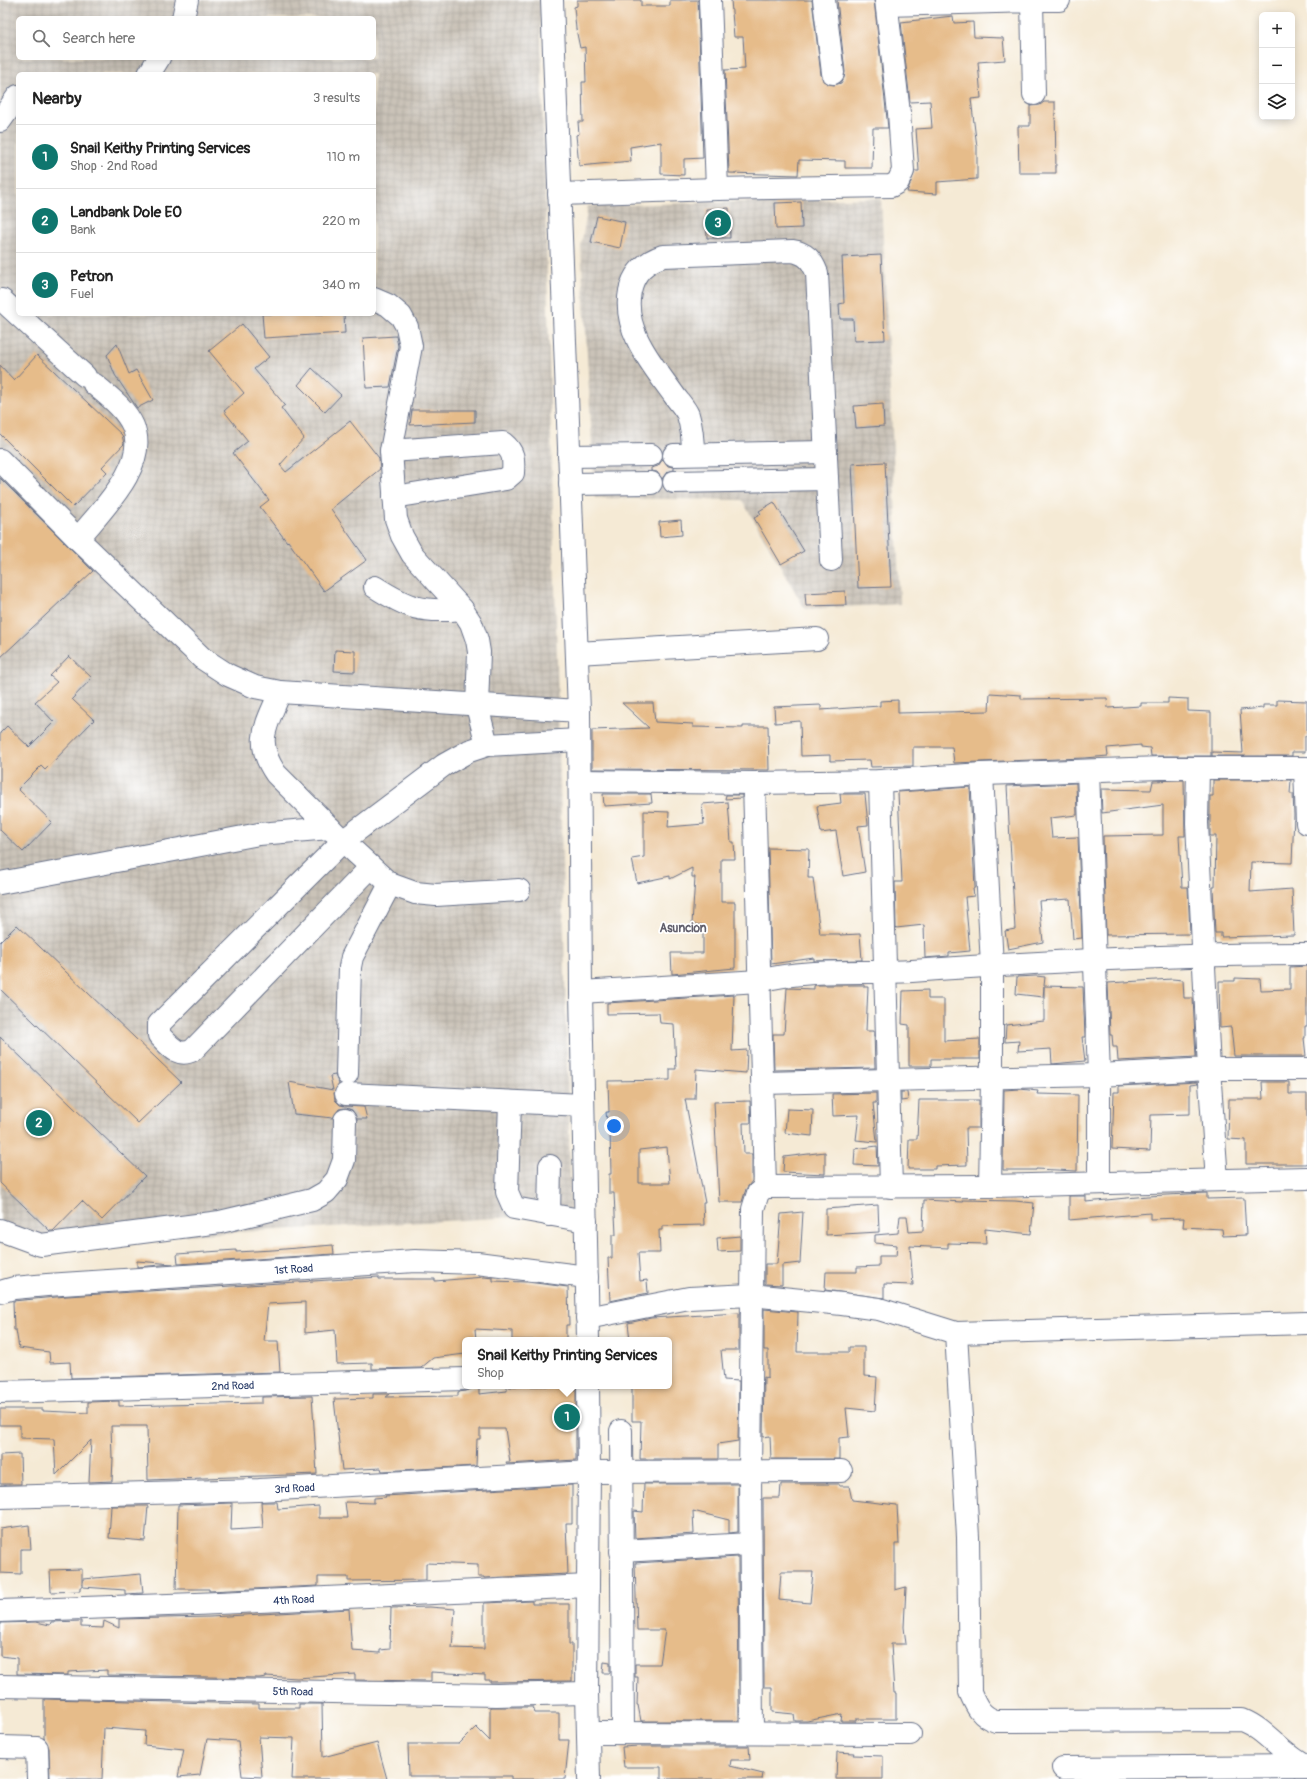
<!DOCTYPE html>
<html lang="en">
<head>
<meta charset="utf-8">
<style>
  :root { --surface:#fff; --page:#f6f6f6; --text:#222; --muted:#767676; --line:#e0e0e0; --accent:#0f766e }
  body { margin:0; font-family:Pangolin,sans-serif; background:var(--page); color:var(--text) }
  .controls { position:absolute; right:12px; top:12px; display:grid; overflow:hidden; border-radius:6px; box-shadow:0 2px 10px #0003 }
  .controls button { width:36px; height:36px; display:grid; place-items:center; padding:0; border:0; border-bottom:1px solid var(--line); background:var(--surface); color:var(--text); font:20px sans-serif }
  .you { position:absolute; left:614px; top:1126px; width:14px; height:14px; margin:-10px; border:3px solid #fff; border-radius:50%; background:#1a73e8; box-shadow:0 0 0 6px #1a73e833 }
  .badge { display:grid; place-items:center; width:26px; height:26px; border-radius:50%; background:var(--accent); color:#fff; font-size:13px; font-weight:700 }
  .pin { position:absolute; translate:-50% -50%; border:2px solid #fff; box-shadow:0 1px 4px #0006 }
  .popup { position:absolute; left:462px; top:1337px; width:210px; height:52px; box-sizing:border-box; display:grid; place-content:center; border-radius:6px; background:var(--surface); filter:drop-shadow(0 1px 3px #0005); font-size:13px; white-space:nowrap; color:var(--muted) }
  .popup b { font-size:15px; color:var(--text) }
  .popup::after { content:''; position:absolute; left:50%; top:100%; margin-left:-8px; border:8px solid transparent; border-top-color:var(--surface) }
  .list { margin:0; padding:0; list-style:none }
  h2 { display:flex; justify-content:space-between; align-items:center; height:52px; margin:0; padding:0 16px; font-size:17px }
  h2 small { font-size:13px; font-weight:400; color:var(--muted) }
  .list li { display:grid; grid-template-columns:26px 1fr auto; gap:12px; align-items:center; box-sizing:border-box; height:64px; padding:0 16px; border-top:1px solid var(--line) }
  .list b { display:block; font-size:15px; white-space:nowrap }
  .list p { margin:0; font-size:13px; white-space:nowrap; color:var(--muted) }
  .list em { font-size:13px; font-style:normal; color:var(--muted) }
  .icon { flex:none; width:22px; height:22px; fill:none; stroke:currentColor; stroke-width:2; stroke-linecap:round; stroke-linejoin:round }
  .map { position:relative; flex:none; width:1307px; height:1779px; overflow:hidden }
  .search { position:absolute; background:var(--surface); box-shadow:0 2px 10px #0003; left:16px; top:16px; width:360px; height:44px; display:flex; align-items:center; gap:10px; box-sizing:border-box; padding:0 14px; border-radius:6px; color:var(--muted); font-size:15px }
  .panel { position:absolute; background:var(--surface); box-shadow:0 2px 10px #0003; left:16px; top:72px; width:360px; height:244px; border-radius:6px }
  .map>svg:first-child { display:block }
  .industrial { fill:url(#industrial-grid); fill-rule:evenodd }
  .building { fill:#e6bc8a; fill-rule:evenodd }
  .lines { fill:none; stroke-linecap:round; stroke-linejoin:round }
  .minor-casing { stroke:#677088; stroke-width:24 }
  .major-casing { stroke:#677088; stroke-width:24 }
  .minor { stroke:#fff; stroke-width:22 }
  .major { stroke:#fff; stroke-width:22 }
  .labels { text-anchor:middle; dominant-baseline:central; stroke-width:3.5; stroke-linejoin:round; paint-order:stroke }
  .street-label { font-size:11px; fill:#1b2f5e; stroke:#fff }
  .neighbourhood-label { font-size:12px; font-weight:bold; fill:#62606d; stroke:#fff }
</style>
</head>
<body>
<div class="map">
<svg width="1307" height="1779" viewBox="0 0 1307 1779">
  <defs>
    <pattern id="industrial-grid" width="8" height="8" patternUnits="userSpaceOnUse"><rect width="8" height="8" fill="#cac3b8"/><path d="M0 4h8M4 0v8" fill="none" stroke="#ada8a1"/></pattern>
  </defs>
  <rect width="100%" height="100%" fill="#fff"/>
  <filter id="ink" filterUnits="userSpaceOnUse"><feTurbulence type="fractalNoise" baseFrequency=".025" numOctaves="2"/><feDisplacementMap in="SourceGraphic" scale="8" xChannelSelector="R" yChannelSelector="G"/><feConvolveMatrix kernelMatrix="1 2 1 2 8 2 1 2 1" color-interpolation-filters="sRGB"/></filter>
  <filter id="wash" filterUnits="userSpaceOnUse"><feTurbulence type="fractalNoise" baseFrequency=".012" numOctaves="4" result="noise"/><feDisplacementMap in="SourceGraphic" scale="16" xChannelSelector="R" yChannelSelector="G"/><feGaussianBlur stdDeviation="0.9" result="paint"/><feColorMatrix in="noise" values="0 0 0 0 0 0 0 0 0 0 0 0 0 0 0 0 0 1.4 0 .05"/><feComposite in="paint" operator="in"/></filter>
  <g filter="url(#wash)">
    <rect width="100%" height="100%" fill="#f5ead5"/>
    <!-- industrial -->
    <g class="industrial">
      <path d="M0 0H540L571 1214 0 1245ZM18 18H374V58H18ZM18 74H374V314H18Z"/>
      <polygon points="881,198 900,604 805,609 742,500 595,498 581,246 588,206"/>
    </g>
    <g id="blocks">
      <!-- building -->
      <g class="building">
        <polygon points="577,0 641,0 641,6 670,6 670,0 698,0 703,158 684,159 684,175 661,174 661,142 630,147 631,161 579,166 576,135 579,134 578,122 583,122 582,82 586,82 585,47 580,48 576,29 574,7 577,6"/>
        <polygon points="731,0 812,0 821,75 823,81 828,84 834,85 841,83 844,78 845,72 837,0 874,0 888,128 873,128 872,168 845,168 845,161 799,160 798,175 729,173 725,70 745,69 743,37 734,37"/>
        <polygon points="953,16 954,23 973,22 974,37 1003,38 1005,60 978,62 981,98 971,99 977,147 977,179 937,182 937,194 907,192 915,171 919,171 916,129 932,128 930,101 910,102 901,22"/>
        <polygon points="1044,102 1055,102 1056,173 1019,173 1018,126 1030,126 1030,106 1040,105"/>
        <polygon points="801,202 802,228 776,229 775,203"/>
        <polygon points="729,208 730,238 707,238 706,209"/>
        <polygon points="597,216 625,222 620,248 591,242"/>
        <polygon points="881,255 885,340 854,341 853,319 840,319 839,304 844,303 842,257"/>
        <polygon points="262,314 344,314 345,333 264,338"/>
        <polygon points="242,324 269,357 254,369 285,405 281,408 304,438 280,465 286,472 350,421 379,458 380,469 331,509 367,560 324,591 288,541 287,542 260,507 269,500 233,453 248,441 224,411 244,393 209,351"/>
        <polygon points="396,336 398,346 390,387 366,388 363,338"/>
        <polygon points="117,344 129,374 136,370 153,400 137,408 115,375 107,355"/>
        <polygon points="37,355 122,435 124,444 102,467 107,472 73,507 0,434 0,365 14,380"/>
        <polygon points="312,368 341,395 325,412 298,385"/>
        <polygon points="883,404 884,426 856,428 854,406"/>
        <polygon points="412,410 475,410 475,422 410,425"/>
        <polygon points="663,459 668,466 674,467 674,470 667,472 662,479 657,472 651,471 651,468 658,466"/>
        <polygon points="885,462 891,587 858,588 852,464"/>
        <polygon points="0,478 93,571 0,658"/>
        <polygon points="774,502 804,551 781,564 754,518 761,514 759,511"/>
        <polygon points="681,520 682,535 660,537 659,522"/>
        <polygon points="845,591 846,605 806,606 805,593"/>
        <polygon points="335,650 355,651 355,672 334,671"/>
        <polygon points="69,656 92,678 72,699 94,720 45,770 41,766 18,789 52,822 23,852 0,830 0,733 7,726 29,747 54,722 35,702 57,682 50,676"/>
        <polygon points="990,693 1021,695 1021,699 1107,698 1108,708 1141,706 1141,703 1168,703 1168,698 1188,699 1188,711 1211,712 1211,756 1151,756 1150,748 1141,747 1141,745 1107,748 1108,756 1084,758 954,763 952,747 913,747 913,766 871,767 870,760 830,761 830,755 801,756 800,721 775,723 774,707 821,705 821,710 850,708 880,706 880,701 898,700 898,713 989,711"/>
        <polygon points="1277,700 1307,701 1307,736 1305,736 1305,752 1292,752 1292,756 1212,756 1212,752 1243,753 1240,710 1263,708 1263,705 1277,705"/>
        <polygon points="622,703 653,703 655,722 693,724 693,727 743,728 743,726 768,726 769,770 592,769 592,730 649,728"/>
        <polygon points="1184,780 1185,836 1179,836 1182,887 1188,887 1190,934 1106,935 1103,836 1163,835 1163,805 1102,813 1101,789 1151,790 1153,781"/>
        <polygon points="1213,780 1291,780 1290,794 1293,794 1294,815 1292,863 1251,862 1250,892 1292,889 1294,935 1221,937 1221,933 1215,933 1213,887 1215,887 1216,836 1210,836 1210,796 1213,796"/>
        <polygon points="1076,783 1077,815 1050,818 1052,838 1078,837 1082,938 1073,939 1070,899 1039,901 1043,942 1008,949 1005,931 1015,929 1007,786"/>
        <polygon points="970,787 975,888 973,888 974,896 965,897 970,951 949,953 949,956 925,958 924,925 896,928 895,882 902,882 898,792"/>
        <polygon points="603,794 651,794 652,803 604,806"/>
        <polygon points="840,794 865,794 868,825 858,826 865,872 843,876 836,831 821,833 817,806 841,803"/>
        <polygon points="726,795 742,795 742,798 725,799"/>
        <polygon points="728,802 731,842 734,842 735,859 721,859 721,902 735,902 735,968 672,974 671,953 703,953 703,925 692,924 695,877 692,877 692,868 670,879 670,876 637,883 632,859 644,857 644,811 669,812 668,827 704,824 702,804"/>
        <polygon points="768,848 809,849 808,878 813,878 820,934 840,934 840,935 860,934 862,960 814,961 814,958 771,964"/>
        <polygon points="17,925 181,1082 138,1123 0,989 0,942"/>
        <polygon points="1307,966 1307,1026 1305,1026 1305,1038 1304,1038 1306,1056 1234,1056 1231,1027 1220,1028 1219,981 1235,981 1235,978 1260,979 1261,990 1290,989 1290,967"/>
        <polygon points="1036,976 1045,977 1044,986 1083,987 1085,1037 1082,1037 1085,1061 1052,1064 1051,1049 1018,1051 1019,1041 1005,1042 1006,1025 1044,1021 1044,987 1043,997 1016,994 1017,977"/>
        <polygon points="1172,979 1183,980 1184,998 1193,998 1196,1057 1118,1061 1117,1047 1113,1047 1112,1035 1110,1035 1108,983"/>
        <polygon points="816,985 864,985 864,987 868,987 866,1031 874,1031 875,1068 774,1070 773,1034 784,1034 787,988 814,989 814,986"/>
        <polygon points="928,990 928,999 944,999 944,1041 980,1039 980,1059 931,1059 931,1066 909,1066 909,1025 902,1024 903,991"/>
        <path d="M734 995 732 1051 747 1050 746 1073 696 1069 695 1099H685L705 1203H703L704 1225 662 1226V1230H659L660 1253H638L640 1281 647 1280 648 1293 610 1301 608 1258H612V1235H616L614 1193H609V1174H611L610 1130H608L606 1112H609L608 1081 670 1080V1069H676L674 1024 660 1023 659 1013 607 1014V1003ZM667 1147 670 1183H639V1150Z"/>
        <polygon points="0,1037 145,1176 102,1220 82,1201 53,1231 50,1231 0,1183"/>
        <polygon points="335,1075 339,1084 334,1093 335,1100 340,1105 345,1106 364,1107 367,1119 357,1119 352,1110 346,1108 339,1109 333,1118 294,1114 289,1082 333,1090 330,1076"/>
        <polygon points="1197,1082 1198,1084 1190,1085 1190,1114 1151,1115 1150,1151 1112,1149 1114,1092 1119,1092 1119,1086"/>
        <polygon points="1262,1082 1289,1082 1289,1094 1307,1094 1307,1164 1246,1164 1246,1140 1228,1139 1229,1099 1263,1099"/>
        <polygon points="1020,1089 1038,1091 1037,1094 1078,1095 1077,1171 1036,1169 1036,1170 1003,1170 1004,1090"/>
        <polygon points="901,1092 907,1092 908,1100 901,1101"/>
        <polygon points="876,1093 876,1103 873,1103 877,1142 856,1140 859,1115 833,1116 832,1094"/>
        <polygon points="919,1100 979,1100 979,1128 966,1128 967,1165 935,1166 935,1169 908,1169 909,1139 917,1139"/>
        <polygon points="750,1101 751,1123 743,1123 744,1154 752,1154 752,1181 746,1189 742,1202 719,1202 714,1102"/>
        <polygon points="787,1109 813,1110 812,1136 785,1133"/>
        <polygon points="877,1146 878,1166 854,1165 855,1149"/>
        <polygon points="825,1152 825,1174 783,1172 784,1157"/>
        <polygon points="1207,1193 1207,1199 1244,1198 1246,1235 1223,1236 1222,1229 1183,1227 1184,1218 1150,1219 1150,1213 1069,1220 1069,1196 1086,1196 1086,1202 1147,1196"/>
        <polygon points="924,1200 963,1202 962,1200 1015,1201 1034,1203 1031,1234 985,1229 986,1244 948,1243 948,1248 910,1246 913,1285 884,1284 884,1298 825,1290 826,1272 857,1272 857,1267 879,1266 879,1256 896,1256 897,1245 875,1243 875,1235 898,1233 900,1216 907,1216 909,1232 923,1231"/>
        <polygon points="878,1205 879,1232 826,1235 826,1209"/>
        <polygon points="803,1212 800,1263 782,1265 782,1285 765,1284 765,1264 777,1264 781,1214"/>
        <polygon points="740,1236 740,1251 718,1252 717,1238"/>
        <polygon points="333,1245 334,1254 178,1264 177,1254 236,1250 236,1252 273,1250"/>
        <polygon points="137,1261 173,1264 137,1267"/>
        <polygon points="379,1277 379,1279 435,1279 435,1281 484,1277 493,1278 493,1281 527,1282 568,1287 569,1325 566,1325 566,1340 512,1340 512,1331 475,1329 476,1340 465,1340 465,1354 433,1358 421,1368 372,1369 372,1363 337,1364 335,1330 305,1333 305,1302 268,1304 264,1341 278,1341 280,1372 71,1378 70,1362 50,1363 49,1352 19,1348 16,1330 14,1330 13,1301 67,1296"/>
        <polygon points="764,1309 798,1312 797,1352 849,1352 849,1347 864,1347 864,1376 877,1377 875,1411 846,1408 849,1437 839,1438 839,1459 771,1459 770,1436 763,1437 764,1377 768,1378 768,1350 764,1350"/>
        <polygon points="739,1313 739,1350 721,1350 724,1380 739,1381 738,1441 718,1444 718,1459 640,1459 641,1421 632,1421 632,1386 669,1386 669,1340 630,1340 628,1323 651,1318"/>
        <polygon points="544,1386 576,1386 576,1460 507,1464 506,1462 510,1462 505,1429 480,1429 480,1439 477,1439 476,1466 382,1471 381,1468 342,1470 334,1399 373,1398 373,1394 390,1394 386,1397 458,1396 458,1392 466,1391 473,1388 479,1387 479,1394 507,1391 507,1387"/>
        <polygon points="312,1396 317,1474 148,1480 147,1426 111,1426 112,1458 113,1458 112,1481 89,1482 91,1440 56,1475 54,1439 20,1438 20,1425 0,1425 0,1409 43,1409 43,1411 88,1413 88,1402 119,1401 119,1406 262,1403 262,1397"/>
        <polygon points="20,1454 21,1484 0,1484 0,1455"/>
        <polygon points="644,1484 738,1484 738,1532 729,1533 729,1520 693,1511 694,1534 635,1538 634,1511 643,1512"/>
        <path d="M781 1484H839V1486H849L852 1500 897 1505 899 1544H895V1590L906 1587 904 1627 906 1644H891L894 1693H896V1719H856V1721H841L842 1714 807 1721H795L794 1714 772 1712V1687H764L763 1498H780ZM781 1572H813L810 1603 779 1600Z"/>
        <polygon points="572,1485 572,1524 566,1524 568,1574 484,1578 484,1577 478,1577 478,1565 426,1563 426,1580 348,1581 348,1577 318,1577 318,1586 209,1591 209,1589 176,1589 178,1505 232,1503 231,1530 263,1528 261,1502 277,1502 278,1509 319,1506 319,1518 347,1518 345,1502 374,1503 374,1498 386,1497 385,1496"/>
        <polygon points="111,1506 148,1506 145,1541 109,1538"/>
        <polygon points="29,1525 31,1549 21,1549 21,1574 0,1573 0,1529"/>
        <polygon points="738,1557 739,1721 641,1721 638,1705 637,1705 638,1677 635,1677 635,1664 660,1664 665,1630 637,1630 635,1563"/>
        <polygon points="82,1569 82,1587 80,1587 80,1591 51,1592 50,1570"/>
        <polygon points="141,1574 143,1593 125,1594 125,1590 83,1587 83,1579"/>
        <polygon points="532,1601 532,1604 569,1604 569,1644 572,1644 572,1681 490,1682 490,1680 485,1680 485,1675 431,1672 431,1681 355,1680 355,1674 297,1678 266,1676 266,1677 259,1678 107,1675 107,1670 68,1672 68,1675 17,1674 17,1658 0,1656 0,1623 36,1622 50,1625 51,1622 81,1621 81,1627 103,1628 104,1621 119,1628 119,1619 210,1617 349,1609 352,1651 380,1653 380,1650 390,1649 391,1608 430,1607 455,1609 452,1648 484,1649 484,1603"/>
        <polygon points="604,1662 610,1663 610,1673 603,1673"/>
        <polygon points="44,1699 259,1704 259,1708 299,1708 299,1704 322,1704 323,1757 377,1743 387,1779 292,1779 294,1738 259,1737 262,1777 242,1776 238,1741 207,1739 200,1775 178,1777 184,1749 144,1745 145,1731 104,1728 102,1779 50,1779 49,1748 44,1738"/>
        <polygon points="490,1707 533,1707 535,1713 559,1713 559,1740 569,1740 565,1779 511,1779 511,1776 409,1776 408,1744 459,1744 476,1727 490,1741"/>
        <polygon points="639,1746 749,1746 750,1760 731,1760 730,1766 763,1774 762,1779 661,1779 661,1767 624,1767 622,1747"/>
        <polygon points="837,1752 854,1753 853,1755 883,1756 883,1779 836,1779"/>
      </g>
    </g>
  </g>
  <g filter="url(#ink)">
    <use href="#blocks" fill-opacity="0" stroke="#677088" stroke-width="1"/>
    <g class="lines">
      <!-- minor casing -->
      <g class="minor-casing">
        <g id="minor">
          <polyline points="710,0 717,189"/>
          <polyline points="824,0 833,73"/>
          <polyline points="1032,0 1059,0"/>
          <polyline points="887,5 1032,1 1034,94"/>
          <polyline points="183,18 187,0"/>
          <polyline points="149,74 159,58"/>
          <polyline points="0,121 18,96"/>
          <polyline points="559,194 717,189 891,186 898,182 903,171 899,113 886,0"/>
          <polyline points="374,299 388,305 401,316 407,327 411,346 391,451 396,519 402,536 412,554 462,609 471,623 477,640 479,652 477,706 487,745"/>
          <polyline points="2,300 85,376"/>
          <path d="M391 451 503 443C514 452 514 459 513 473L506 479 394 497"/>
          <path d="M693 454C693 441 692 428 688 415 685 408 678 401 674 395 653 365 622 331 630 291 634 272 645 262 663 256L792 251C806 253 812 260 817 273L831 560"/>
          <polyline points="674,455 826,452"/>
          <polyline points="569,456 651,455"/>
          <polyline points="0,460 78,539 202,658 228,675 255,687 280,692 579,711"/>
          <polyline points="674,482 827,479"/>
          <polyline points="570,484 651,483"/>
          <path d="M78 539C100 511 150 465 133 426 125 408 108 396 94 384"/>
          <path d="M375 587C408 608 421 613 462 609"/>
          <polyline points="577,653 817,639"/>
          <path d="M280 692C267 725 253 741 276 774L343 841 390 884 415 893 436 895 519 890"/>
          <polyline points="1198,768 1197,823 1209,1069 1217,1180"/>
          <polyline points="1305,768 1307,823"/>
          <polyline points="1088,771 1099,1075 1099,1183"/>
          <polyline points="982,774 992,966 992,1078 990,1186"/>
          <polyline points="580,781 754,783 880,781 982,774 1161,768 1307,768"/>
          <polyline points="880,781 891,1187"/>
          <polyline points="754,783 765,1187 990,1186 1307,1178"/>
          <path d="M371 867 193 1050C178 1058 170 1046 159 1035V1024L343 841 444 765 469 751 487 745 579 740"/>
          <polyline points="0,883 259,834 330,828"/>
          <path d="M581 992 759 981C808 968 862 974 912 971 1044 962 1175 954 1307 954"/>
          <polyline points="347,1074 350,967 352,957 390,884"/>
          <polyline points="763,1083 1099,1075 1209,1069 1307,1069"/>
          <polyline points="346,1094 583,1105"/>
          <polyline points="510,1102 507,1192 514,1208 586,1221"/>
          <polyline points="549,1215 550,1166"/>
          <polyline points="0,1230 41,1245 220,1222 312,1200 326,1192 337,1179 344,1160 345,1120"/>
          <path id="s1" d="M0 1292 14 1288 47 1285 415 1261 477 1263 587 1277"/>
          <path d="M587 1318 689 1298 751 1295 842 1304 879 1309 956 1333 968 1537 970 1692C976 1706 981 1717 996 1721L1242 1720C1267 1730 1282 1755 1307 1766"/>
          <polyline points="956,1333 1307,1323"/>
          <path id="s2" d="M0 1392 465 1379"/>
          <polyline points="621,1431 623,1733"/>
          <path id="s3" d="M0 1497 259 1490 589 1472 841 1471"/>
          <polyline points="621,1551 750,1544"/>
          <path id="s4" d="M0 1611 196 1604 588 1586"/>
          <path id="s5" d="M0 1686 497 1695 587 1693"/>
          <polyline points="589,1733 910,1734"/>
          <polyline points="752,1733 750,1473 753,1209 758,1193 765,1187"/>
          <polyline points="0,1747 37,1748 38,1779"/>
          <polyline points="1063,1768 1306,1766"/>
        </g>
      </g>
      <!-- major casing -->
      <g class="major-casing">
        <g id="major">
          <polyline points="552,0 579,711 581,992 588,1340"/>
          <polyline points="588,1386 589,1472 587,1693 589,1779"/>
        </g>
      </g>
      <!-- minor -->
      <use href="#minor" class="minor"/>
      <!-- major -->
      <use href="#major" class="major"/>
    </g>
  </g>
  <g class="labels">
    <!-- street labels -->
    <g class="street-label">
      <text stroke="none"><textPath href="#s1" startOffset="295">1st Road</textPath></text>
      <text stroke="none"><textPath href="#s2" startOffset="233">2nd Road</textPath></text>
      <text stroke="none"><textPath href="#s3" startOffset="295">3rd Road</textPath></text>
      <text stroke="none"><textPath href="#s4" startOffset="294">4th Road</textPath></text>
      <text stroke="none"><textPath href="#s5" startOffset="293">5th Road</textPath></text>
    </g>
    <!-- neighbourhood labels -->
    <g class="neighbourhood-label">
      <text x="683" y="928">Asuncion</text>
    </g>
  </g>
</svg>
<div class="controls">
<button>+</button>
<button>−</button>
<button><svg class="icon" aria-label="layers" viewBox="0 0 24 24"><path d="M12 4l9 5-9 5-9-5zM3 14l9 5 9-5"/></svg></button>
</div>
<div class="you"></div>
<div class="pin badge" style="left:567px;top:1417px">1</div>
<div class="popup"><b>Snail Keithy Printing Services</b>Shop</div>
<div class="pin badge" style="left:39px;top:1123px">2</div>
<div class="pin badge" style="left:718px;top:223px">3</div>
<div class="search"><svg class="icon" aria-label="search" viewBox="0 0 24 24"><circle cx="10" cy="10" r="6"/><path d="M15 15l6 6"/></svg>Search here</div>
<section class="panel">
<h2>Nearby<small>3 results</small></h2>
<ul class="list">
<li><span class="badge">1</span><div><b>Snail Keithy Printing Services</b><p>Shop · 2nd Road</p></div><em>110 m</em></li>
<li><span class="badge">2</span><div><b>Landbank Dole EO</b><p>Bank</p></div><em>220 m</em></li>
<li><span class="badge">3</span><div><b>Petron</b><p>Fuel</p></div><em>340 m</em></li>
</ul>
</section>
</div>
</body>
</html>
